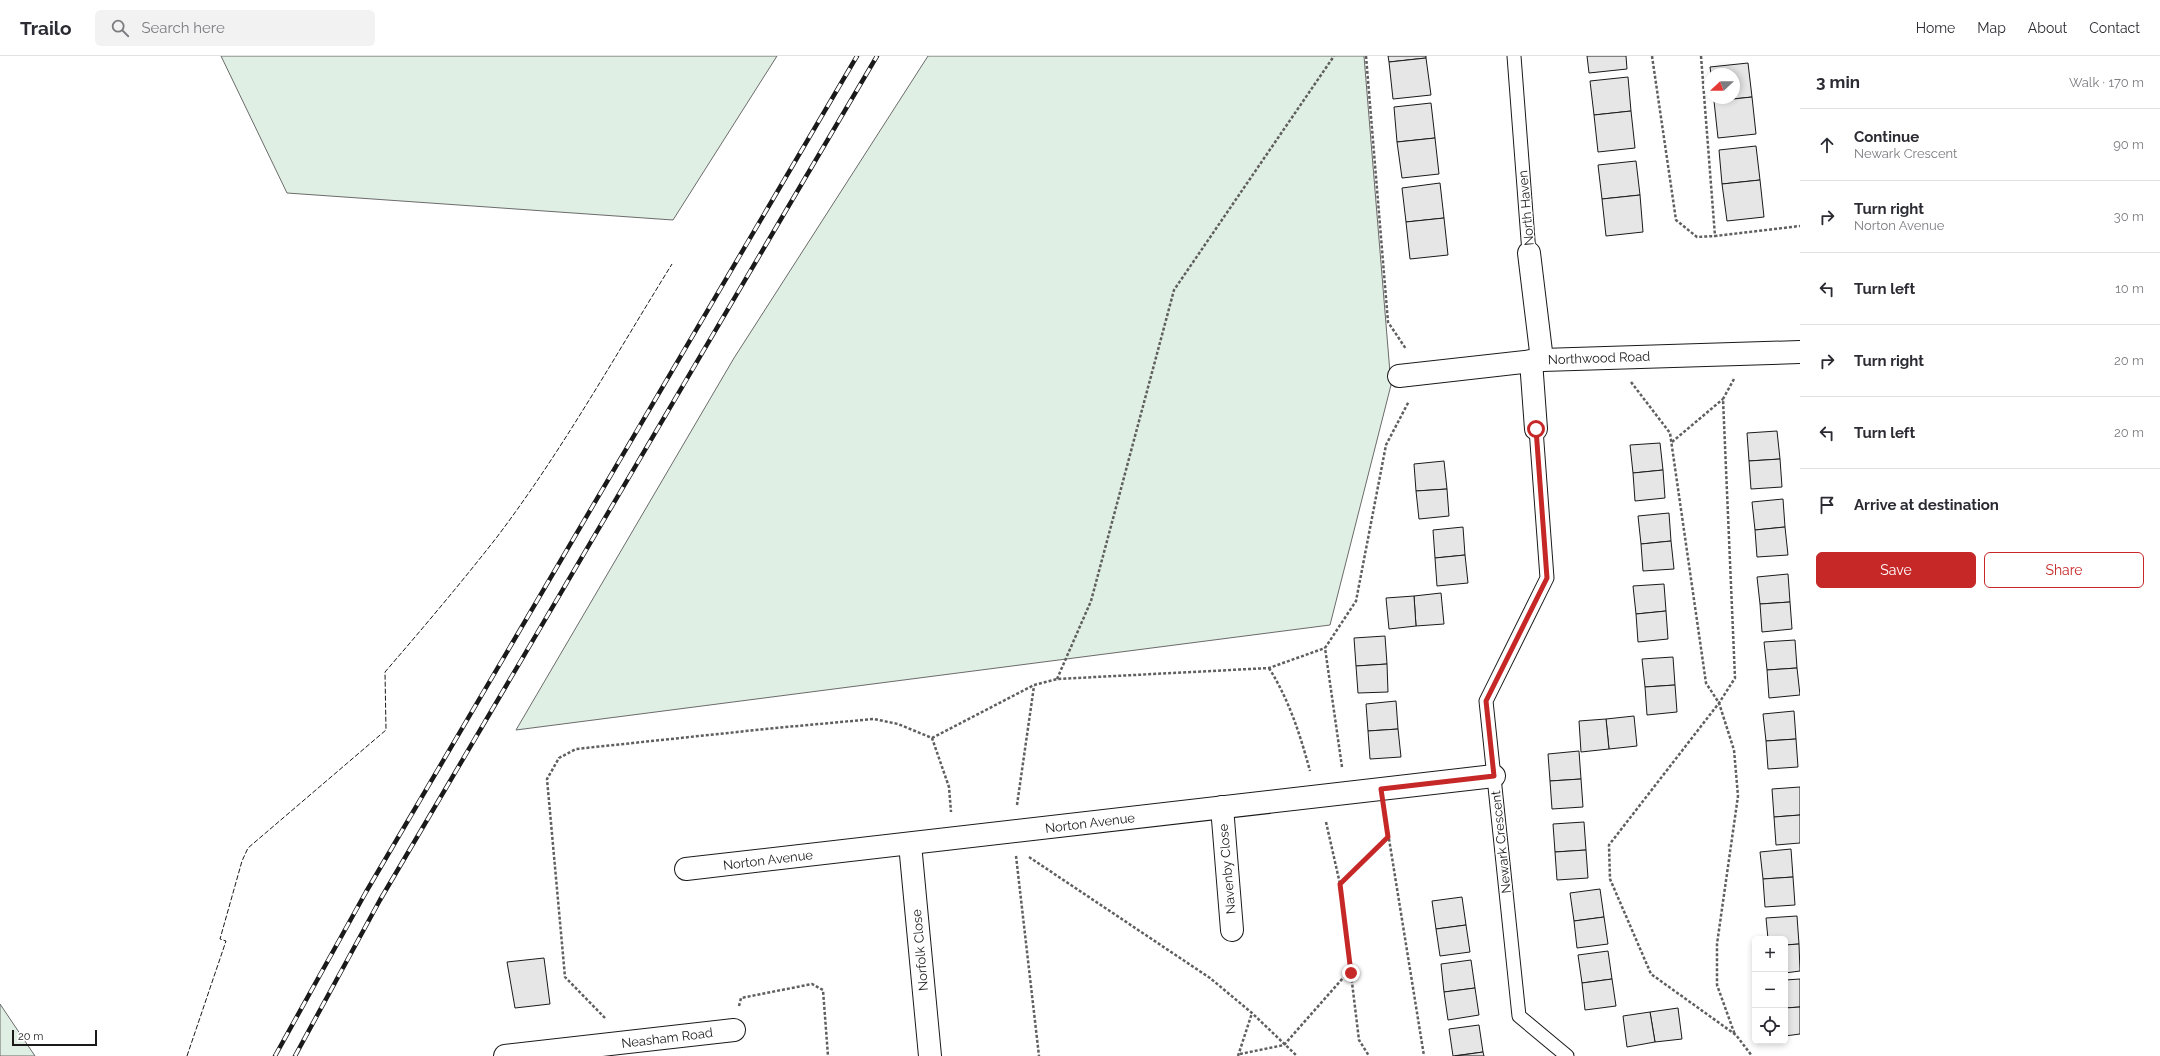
<!DOCTYPE html>
<html lang="en">
<head>
<meta charset="utf-8">
<style>
  :root { --surface:#fff; --page:#f2f2f3; --text:#2b2b33; --muted:#7c7c81; --line:#e1e1e2; --accent:#c62828 }
  body { margin:0; font-family:Raleway,sans-serif; background:var(--page); color:var(--text) }
  .controls { position:absolute; right:12px; bottom:12px; display:grid; overflow:hidden; border-radius:6px; box-shadow:0 2px 6px #0003 }
  .controls button { width:36px; height:36px; display:grid; place-items:center; padding:0; border:0; border-bottom:1px solid var(--line); background:var(--surface); color:var(--text); font:20px sans-serif }
  .compass { position:absolute; left:1704px; top:12px; width:36px; height:36px; border-radius:50%; background:var(--surface); box-shadow:0 2px 6px #0003; rotate:248deg }
  .scale { position:absolute; left:12px; bottom:10px; width:85px; box-sizing:border-box; padding-left:4px; border:2px solid #1a1a1a; border-top:0; font-size:11px; line-height:14px; white-space:nowrap; color:#1a1a1a; -webkit-text-stroke:3px #fff; paint-order:stroke }
  .stop { position:absolute; width:12px; height:12px; margin:-9px; border:3px solid #c62828; border-radius:50%; background:#fff }
  .stop.end { background:#c62828; border-color:#fff; box-shadow:0 1px 4px #0008 }
  .list { margin:0; padding:0; list-style:none }
  h2 { display:flex; justify-content:space-between; align-items:center; height:52px; margin:0; padding:0 16px; font-size:17px }
  h2 small { font-size:13px; font-weight:400; color:var(--muted) }
  .list li { display:grid; grid-template-columns:26px 1fr auto; gap:12px; align-items:center; box-sizing:border-box; height:72px; padding:0 16px; border-top:1px solid var(--line) }
  .list b { display:block; font-size:15px; white-space:nowrap }
  .list p { margin:0; font-size:13px; white-space:nowrap; color:var(--muted) }
  .list em { font-size:13px; font-style:normal; color:var(--muted) }
  .actions { display:flex; gap:8px; padding:12px 16px }
  .actions a { flex:1; padding:9px 0; border:1px solid var(--accent); border-radius:6px; text-align:center; font-size:14px; color:var(--accent) }
  .actions .main { background:var(--accent); color:#fff }
  .icon { flex:none; width:22px; height:22px; fill:none; stroke:currentColor; stroke-width:2; stroke-linecap:round; stroke-linejoin:round }
  .map { position:relative; flex:none; width:1800px; height:1000px; overflow:hidden }
  header { display:flex; align-items:center; gap:24px; box-sizing:border-box; height:56px; padding:0 20px; background:var(--surface); border-bottom:1px solid var(--line) }
  header strong { font-size:19px }
  nav { display:flex; gap:22px; margin-inline-start:auto; font-size:14px }
  .search { width:280px; height:36px; background:var(--page); display:flex; align-items:center; gap:10px; box-sizing:border-box; padding:0 14px; border-radius:6px; color:var(--muted); font-size:15px }
  main { display:flex }
  aside { flex:1; background:var(--surface) }
  .map>svg:first-child { display:block }
  .green { fill:#e0efe3; stroke:#6a6a6a }
  .building { fill:#e6e6e6; stroke:#1a1a1a }
  .lines { fill:none; stroke-linecap:round; stroke-linejoin:round }
  .lane-casing { stroke:#1a1a1a; stroke-width:15 }
  .street-casing { stroke:#1a1a1a; stroke-width:24 }
  .path { stroke:#5f5f5f; stroke-width:2.5; stroke-dasharray:3 2; stroke-linecap:butt }
  .lane { stroke:#fff; stroke-width:13 }
  .street { stroke:#fff; stroke-width:22 }
  .rail-casing { stroke:#1a1a1a; stroke-width:4.5 }
  .rail { stroke:#fff; stroke-width:3; stroke-dasharray:9; stroke-linecap:butt }
  .fence { stroke:#1a1a1a; stroke-width:1; stroke-dasharray:5 2; stroke-linecap:butt }
  .route { stroke:#c62828; stroke-width:5 }
  .labels { text-anchor:middle; dominant-baseline:central; stroke-width:3; stroke-linejoin:round; paint-order:stroke }
  .street-label { font-size:13px; fill:#1a1a1a; stroke:#fff }
</style>
</head>
<body>
<header>
<strong>Trailo</strong>
<div class="search"><svg class="icon" aria-label="search" viewBox="0 0 24 24"><circle cx="10" cy="10" r="6"/><path d="M15 15l6 6"/></svg>Search here</div>
<nav><a>Home</a><a>Map</a><a>About</a><a>Contact</a></nav>
</header>
<main>
<div class="map">
<svg width="1800" height="1000" viewBox="0 0 1800 1000">
  <rect width="100%" height="100%" fill="#fff"/>
  <!-- green -->
  <g class="green">
    <polygon points="221,0 777,0 673,164 287,137"/>
    <polygon points="928,0 1364,0 1391,329 1330,569 516,674 734,302"/>
    <polygon points="0,948 35,1000 0,1000"/>
  </g>
  <!-- building -->
  <g class="building">
    <polygon points="1388,0 1426,0 1426,2 1389,6"/>
    <polygon points="1587,0 1626,0 1627,13 1589,17"/>
    <polygon points="1426,2 1431,39 1393,43 1389,6"/>
    <polygon points="1748,7 1752,41 1714,45 1714,42 1734,42 1734,18 1711,18 1710,11"/>
    <polygon points="1628,21 1631,55 1594,59 1590,25"/>
    <polygon points="1752,41 1756,78 1718,82 1714,45"/>
    <polygon points="1431,47 1435,82 1397,86 1394,51"/>
    <polygon points="1631,55 1635,92 1598,96 1594,59"/>
    <polygon points="1435,82 1439,118 1402,122 1397,86"/>
    <polygon points="1756,90 1760,124 1722,128 1719,94"/>
    <polygon points="1636,105 1640,139 1602,143 1598,109"/>
    <polygon points="1760,124 1764,161 1727,165 1722,128"/>
    <polygon points="1440,127 1444,162 1406,166 1402,132"/>
    <polygon points="1640,139 1643,176 1606,180 1602,143"/>
    <polygon points="1444,162 1448,199 1410,203 1406,166"/>
    <polygon points="1777,375 1780,403 1749,405 1747,377"/>
    <polygon points="1660,387 1663,414 1633,417 1630,389"/>
    <polygon points="1780,403 1782,431 1751,433 1749,405"/>
    <polygon points="1444,405 1447,433 1416,435 1414,408"/>
    <polygon points="1663,414 1665,442 1635,445 1633,417"/>
    <polygon points="1447,433 1449,460 1419,463 1416,435"/>
    <polygon points="1783,443 1785,471 1755,474 1752,446"/>
    <polygon points="1669,457 1671,485 1641,488 1638,460"/>
    <polygon points="1463,471 1465,499 1435,502 1433,474"/>
    <polygon points="1785,471 1788,499 1757,501 1755,474"/>
    <polygon points="1671,485 1674,513 1643,515 1641,488"/>
    <polygon points="1465,499 1468,527 1437,530 1435,502"/>
    <polygon points="1788,518 1790,546 1760,548 1757,521"/>
    <polygon points="1664,528 1666,555 1636,558 1633,530"/>
    <polygon points="1441,537 1444,568 1416,570 1414,540"/>
    <polygon points="1414,540 1416,570 1389,573 1386,542"/>
    <polygon points="1790,546 1792,573 1762,576 1760,548"/>
    <polygon points="1666,555 1668,583 1638,586 1636,558"/>
    <polygon points="1385,580 1387,608 1356,610 1354,582"/>
    <polygon points="1795,584 1797,612 1767,614 1764,586"/>
    <polygon points="1673,601 1675,629 1645,631 1642,603"/>
    <polygon points="1387,608 1388,636 1358,637 1356,610"/>
    <polygon points="1797,612 1800,639 1769,642 1767,614"/>
    <polygon points="1675,629 1677,656 1647,659 1645,631"/>
    <polygon points="1396,645 1398,673 1368,675 1366,648"/>
    <polygon points="1794,655 1796,683 1766,685 1763,658"/>
    <polygon points="1634,660 1637,690 1609,693 1606,663"/>
    <polygon points="1606,663 1609,693 1581,696 1579,665"/>
    <polygon points="1398,673 1401,701 1370,703 1368,675"/>
    <polygon points="1796,683 1798,711 1768,713 1766,685"/>
    <polygon points="1579,695 1581,723 1550,725 1548,698"/>
    <polygon points="1581,723 1583,751 1552,753 1550,725"/>
    <polygon points="1800,731 1800,759 1774,761 1772,733"/>
    <polygon points="1800,759 1800,787 1776,789 1774,761"/>
    <polygon points="1584,766 1586,794 1555,796 1553,768"/>
    <polygon points="1791,793 1793,821 1763,823 1760,796"/>
    <polygon points="1586,794 1588,822 1557,824 1555,796"/>
    <polygon points="1793,821 1795,849 1765,851 1763,823"/>
    <polygon points="1600,833 1604,861 1574,865 1570,837"/>
    <polygon points="1462,841 1466,869 1436,873 1432,845"/>
    <polygon points="1797,860 1799,888 1785,889 1785,883 1768,883 1766,862"/>
    <polygon points="1604,861 1608,888 1577,892 1574,865"/>
    <polygon points="1466,869 1470,896 1440,900 1436,873"/>
    <polygon points="1799,888 1800,915 1785,917 1785,889"/>
    <polygon points="1608,895 1612,923 1582,927 1578,899"/>
    <polygon points="544,902 550,948 515,952 507,906"/>
    <polygon points="1471,904 1475,932 1444,936 1441,908"/>
    <polygon points="1612,923 1616,950 1585,954 1582,927"/>
    <polygon points="1800,923 1800,951 1785,952 1785,924"/>
    <polygon points="1475,932 1479,959 1448,964 1444,936"/>
    <polygon points="1800,951 1800,978 1785,980 1785,952"/>
    <polygon points="1678,952 1682,983 1655,986 1650,956"/>
    <polygon points="1650,956 1655,986 1627,991 1623,960"/>
    <polygon points="1479,969 1483,996 1453,1000 1449,973"/>
    <polygon points="1483,996 1484,1000 1455,1000"/>
  </g>
  <g class="lines">
    <!-- lane casing -->
    <g class="lane-casing">
      <g id="lane">
        <polyline points="1514,0 1529,197"/>
        <polyline points="1536,373 1547,522 1486,645 1519,960 1567,1000"/>
      </g>
    </g>
    <!-- street casing -->
    <g class="street-casing">
      <g id="street">
        <polyline points="1529,197 1542,304"/>
        <polyline points="1531,305 1536,373"/>
        <polyline points="1399,320 1542,304 1800,296"/>
        <polyline points="1222,751 1232,874"/>
        <polyline points="910,788 930,1000"/>
        <polyline points="686,813 1494,720"/>
        <polyline points="505,1000 734,974"/>
      </g>
    </g>
    <!-- path -->
    <g class="path">
      <polyline points="1366,0 1388,266 1406,293"/>
      <polyline points="1652,0 1676,164 1697,181 1715,180"/>
      <polyline points="1701,0 1715,180 1800,170"/>
      <polyline points="1734,323 1723,343 1735,622 1719,647 1609,789 1610,823 1651,918 1736,979 1752,1000"/>
      <polyline points="1631,326 1670,377 1706,627 1719,647 1734,694 1738,740 1717,888 1717,929 1735,979"/>
      <polyline points="1672,386 1723,343"/>
      <path d="M1269 612C1289 644 1300 678 1310 715"/>
      <polyline points="1057,623 1091,545 1174,234 1334,0"/>
      <polyline points="932,682 1034,629 1057,623 1269,612 1325,592"/>
      <polyline points="1342,711 1325,592 1356,545 1386,389 1409,345"/>
      <polyline points="1017,749 1034,630"/>
      <polyline points="1385,758 1424,1000"/>
      <polyline points="1326,766 1340,828 1359,984 1369,1000"/>
      <polyline points="1016,800 1039,1000"/>
      <polyline points="1029,801 1210,922 1252,957 1297,1000"/>
      <polyline points="1340,828 1388,781"/>
      <polyline points="739,950 741,942 812,928 823,934 828,1000"/>
      <polyline points="605,962 565,921 547,723 559,702 576,693 775,672 874,663 898,668 932,682 949,731 951,756"/>
      <polyline points="1240,998 1284,989 1343,922 1351,917"/>
      <polyline points="1238,1000 1252,957"/>
    </g>
    <!-- lane -->
    <use href="#lane" class="lane"/>
    <!-- street -->
    <use href="#street" class="street"/>
    <!-- rail casing -->
    <g class="rail-casing">
      <g id="rail">
        <polyline points="275,1000 366,836 857,0"/>
        <polyline points="295,1000 380,844 877,0"/>
      </g>
    </g>
    <!-- rail -->
    <use href="#rail" class="rail"/>
    <!-- fence -->
    <path class="fence" d="M187 1000 226 885 220 883 242 805 248 792 386 674 385 616C423 572 461 527 497 481 562 395 615 300 672 208"/>
  </g>
  <g class="lines">
    <!-- route -->
    <polyline class="route" points="1351,917 1340,828 1388,781 1381,733 1494,720 1486,645 1547,522 1536,373"/>
  </g>
  <g class="labels">
    <!-- street labels -->
    <g class="street-label">
      <text transform="translate(1526 152) rotate(-95)">North Haven</text>
      <text transform="translate(1599 302) rotate(-2)">Northwood Road</text>
      <text transform="translate(1090 767) rotate(-7)">Norton Avenue</text>
      <text transform="translate(1501 786) rotate(-96)">Newark Crescent</text>
      <text transform="translate(768 804) rotate(-7)">Norton Avenue</text>
      <text transform="translate(1227 813) rotate(-95)">Navenby Close</text>
      <text transform="translate(920 894) rotate(-95)">Norfolk Close</text>
      <text transform="translate(667 982) rotate(-7)">Neasham Road</text>
    </g>
  </g>
</svg>
<div class="controls">
<button>+</button>
<button>−</button>
<button><svg class="icon" aria-label="locate" viewBox="0 0 24 24"><circle cx="12" cy="12" r="6"/><path d="M12 2v4M12 18v4M2 12h4M18 12h4"/></svg></button>
</div>
<svg class="compass" viewBox="-18 -18 36 36"><path d="M0-13l5 13h-10z" fill="#e53935"/><path d="M0 13l5-13h-10z" fill="#7c7c81"/></svg>
<div class="scale">20 m</div>
<div class="stop" style="left:1536px;top:373px"></div>
<div class="stop end" style="left:1351px;top:917px"></div>
</div>
<aside>
<h2>3 min<small>Walk · 170 m</small></h2>
<ul class="list">
<li><svg class="icon" aria-label="ahead" viewBox="0 0 24 24"><path d="M12 20V5M6 11l6-6 6 6"/></svg><div><b>Continue</b><p>Newark Crescent</p></div><em>90 m</em></li>
<li><svg class="icon" aria-label="right" viewBox="0 0 24 24"><path d="M7 20v-9h11M14 6l5 5-5 5"/></svg><div><b>Turn right</b><p>Norton Avenue</p></div><em>30 m</em></li>
<li><svg class="icon" aria-label="left" viewBox="0 0 24 24"><path d="M17 20v-9H6M10 6l-5 5 5 5"/></svg><div><b>Turn left</b></div><em>10 m</em></li>
<li><svg class="icon" aria-label="right" viewBox="0 0 24 24"><path d="M7 20v-9h11M14 6l5 5-5 5"/></svg><div><b>Turn right</b></div><em>20 m</em></li>
<li><svg class="icon" aria-label="left" viewBox="0 0 24 24"><path d="M17 20v-9H6M10 6l-5 5 5 5"/></svg><div><b>Turn left</b></div><em>20 m</em></li>
<li><svg class="icon" aria-label="arrive" viewBox="0 0 24 24"><path d="M6 21V4h12l-3 4 3 4H6"/></svg><div><b>Arrive at destination</b></div></li>
</ul>
<div class="actions"><a class="main">Save</a><a>Share</a></div>
</aside>
</main>
</body>
</html>
